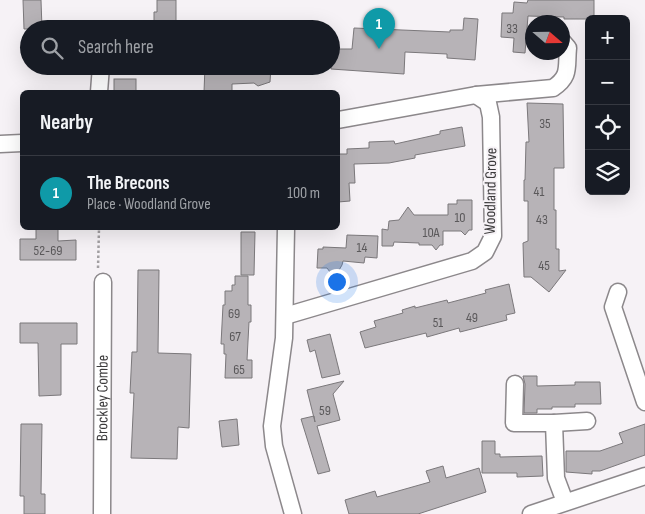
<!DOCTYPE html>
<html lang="en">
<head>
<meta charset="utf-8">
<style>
  :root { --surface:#171b24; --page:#242831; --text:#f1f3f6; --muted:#9ea1a6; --line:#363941; --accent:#b45309 }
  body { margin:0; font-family:"Sofia Sans Condensed",sans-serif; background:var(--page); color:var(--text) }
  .controls { position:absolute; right:15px; top:15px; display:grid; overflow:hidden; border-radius:8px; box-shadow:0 5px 20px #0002 }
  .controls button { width:45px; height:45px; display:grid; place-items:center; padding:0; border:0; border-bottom:1px solid var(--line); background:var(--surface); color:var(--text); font:25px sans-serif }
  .compass { position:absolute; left:525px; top:15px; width:45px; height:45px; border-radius:50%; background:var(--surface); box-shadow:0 5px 20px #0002; rotate:110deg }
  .you { position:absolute; left:336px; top:281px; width:18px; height:18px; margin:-12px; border:4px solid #fff; border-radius:50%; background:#1a73e8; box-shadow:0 0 0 8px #1a73e833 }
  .badge { display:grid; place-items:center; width:32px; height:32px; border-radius:50%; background:var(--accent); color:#fff; font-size:16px; font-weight:700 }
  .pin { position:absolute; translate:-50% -41px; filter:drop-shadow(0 1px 2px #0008) }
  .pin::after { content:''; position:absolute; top:26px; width:18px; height:15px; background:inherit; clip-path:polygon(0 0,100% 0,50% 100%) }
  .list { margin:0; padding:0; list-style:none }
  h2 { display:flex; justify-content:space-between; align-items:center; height:65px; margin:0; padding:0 20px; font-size:21px }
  h2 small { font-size:16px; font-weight:400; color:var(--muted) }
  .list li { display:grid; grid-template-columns:32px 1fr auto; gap:15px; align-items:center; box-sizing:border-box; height:75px; padding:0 20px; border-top:1px solid var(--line) }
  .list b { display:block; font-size:19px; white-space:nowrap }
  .list p { margin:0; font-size:16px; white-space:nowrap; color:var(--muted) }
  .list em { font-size:16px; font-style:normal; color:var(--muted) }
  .icon { flex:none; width:28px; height:28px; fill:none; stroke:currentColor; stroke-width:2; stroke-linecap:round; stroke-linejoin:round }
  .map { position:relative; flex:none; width:645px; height:514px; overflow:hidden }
  .search { position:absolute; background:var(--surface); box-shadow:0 5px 20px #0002; left:20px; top:20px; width:320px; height:55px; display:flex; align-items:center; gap:12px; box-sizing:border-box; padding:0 18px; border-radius:28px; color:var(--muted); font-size:19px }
  .panel { position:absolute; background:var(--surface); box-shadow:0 5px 20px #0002; left:20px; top:90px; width:320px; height:140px; border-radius:8px }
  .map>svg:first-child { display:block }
  .building { fill:#b7b3b7; stroke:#7b787b }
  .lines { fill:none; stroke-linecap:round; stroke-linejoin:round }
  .minor-casing { stroke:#8c888b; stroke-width:19 }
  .path { stroke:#a29fa2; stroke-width:2.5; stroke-dasharray:2.5 2.5; stroke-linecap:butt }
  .minor { stroke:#fff; stroke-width:16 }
  .labels { text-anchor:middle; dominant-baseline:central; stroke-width:4; stroke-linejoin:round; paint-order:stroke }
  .number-label { font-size:14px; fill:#5b595b }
  .street-label { font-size:16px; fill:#3c3b3c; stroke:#f6f2f6 }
</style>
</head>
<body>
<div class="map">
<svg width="645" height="514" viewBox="0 0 645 514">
  <rect width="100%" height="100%" fill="#f6f2f6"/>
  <!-- building -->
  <g class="building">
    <polygon points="23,0 41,0 42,29 24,29"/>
    <polygon points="157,0 176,0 176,29 154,29 154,12 157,12"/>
    <polygon points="528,0 594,0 594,19 564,19 564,17 528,16 525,53 513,52 514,38 501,37 502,13 513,13 514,2 527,3"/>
    <polygon points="464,18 478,19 475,60 447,58 447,54 405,52 404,74 331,69 331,49 352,49 354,28 450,32 450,30 463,30"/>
    <polygon points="205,66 271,66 270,82 258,86 254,83 232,84 232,92 204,92"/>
    <rect x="114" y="79" width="22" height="13"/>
    <polygon points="527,103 563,104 564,168 554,168 554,210 556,210 556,249 559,249 559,271 566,270 549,292 531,277 524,277 523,243 528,241 528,201 524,201 524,180 525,180 526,142 529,142"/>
    <polygon points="462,127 465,146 415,155 415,158 389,163 354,164 355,183 349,183 350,201 338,202 338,154 347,154 347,149 369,148 369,142 394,141 395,144 440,134 440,131"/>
    <polygon points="457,200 472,200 472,230 469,230 465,235 461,231 443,231 443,245 440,245 436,250 432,245 419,245 419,243 394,242 393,246 382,246 382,229 388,230 389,221 399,220 408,207 414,215 448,215 448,204 457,204"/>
    <polygon points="36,228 58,228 58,241 76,240 76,260 20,260 20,239 36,239"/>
    <polygon points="241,232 255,232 254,275 241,275"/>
    <polygon points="347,235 378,236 377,258 365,257 364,263 343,261 342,265 338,272 330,272 327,268 317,268 318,249 323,249 323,247 346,248"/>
    <polygon points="138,270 159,270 158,353 191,354 189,428 178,427 177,459 131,458 134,393 130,393 132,352 137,352"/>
    <polygon points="235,276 248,276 248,305 251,305 251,322 249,322 247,360 252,360 252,378 225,378 226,354 224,354 224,344 221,344 223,305 225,305 225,291 232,291 232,285 235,285"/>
    <polygon points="509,284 515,313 506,315 507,320 460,332 459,328 427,337 426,333 365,348 360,332 376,327 374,321 403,313 402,310 415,306 415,308 447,300 448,303 486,293 485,290"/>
    <polygon points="20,323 77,323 77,344 61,344 61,395 39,396 38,343 20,343"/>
    <polygon points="330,334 340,374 322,378 315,350 310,352 307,340"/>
    <polygon points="523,376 537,376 537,386 575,385 575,382 600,382 601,404 575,404 575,407 552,407 552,409 537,409 537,413 524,413 525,384"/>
    <polygon points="344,381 333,394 340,420 317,426 330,471 318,474 301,419 314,416 315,422 307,390"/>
    <polygon points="237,419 239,445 222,447 219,421"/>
    <polygon points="21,424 42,424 41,494 45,494 45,514 24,514 24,496 20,496"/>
    <polygon points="645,424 645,455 600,471 592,471 592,474 566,472 566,451 600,451 623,443 619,433"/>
    <polygon points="482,441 495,441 495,454 500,454 500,457 542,456 543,476 517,477 517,473 482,473"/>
    <polygon points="443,466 446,478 479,468 486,492 418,514 349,514 345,500 375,491 377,497 430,482 426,471"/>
  </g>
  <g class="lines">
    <!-- minor casing -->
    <g class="minor-casing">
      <g id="minor">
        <polyline points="99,92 101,66"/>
        <path d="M338 120 476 95 553 88C571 76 566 67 568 48L562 41"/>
        <polyline points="0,144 22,143"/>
        <polyline points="286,228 284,338 272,426 274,446 293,514"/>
        <polyline points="618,292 613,307 645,402"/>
        <polyline points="285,316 472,261 485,252 493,236 491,117 488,103 476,95"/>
        <polyline points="515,384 514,423 554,423 587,421"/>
        <polyline points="554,423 556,478 565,502"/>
        <path id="s1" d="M102 514 103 282"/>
        <polyline points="531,514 645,476"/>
      </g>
    </g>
    <!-- path -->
    <polyline class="path" points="98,268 99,228"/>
    <!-- minor -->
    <use href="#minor" class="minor"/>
  </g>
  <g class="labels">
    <!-- number labels -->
    <g class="number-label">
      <text x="512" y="28">33</text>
      <text x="545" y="123">35</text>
      <text x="539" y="191">41</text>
      <text x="460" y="217">10</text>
      <text x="542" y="219">43</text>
      <text x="431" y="232">10A</text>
      <text x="362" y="247">14</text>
      <text x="48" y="250">52-69</text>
      <text x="544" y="265">45</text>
      <text x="234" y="313">69</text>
      <text x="472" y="317">49</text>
      <text x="438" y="322">51</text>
      <text x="235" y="336">67</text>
      <text x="239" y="369">65</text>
      <text x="325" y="410">59</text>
    </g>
    <!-- street labels -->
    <g class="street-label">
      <text transform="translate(491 191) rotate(-89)">Woodland Grove</text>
      <text stroke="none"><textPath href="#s1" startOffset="116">Brockley Combe</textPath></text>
    </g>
  </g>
</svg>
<div class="controls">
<button>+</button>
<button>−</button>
<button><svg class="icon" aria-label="locate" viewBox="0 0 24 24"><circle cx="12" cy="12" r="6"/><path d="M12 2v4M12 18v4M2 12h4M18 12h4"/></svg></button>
<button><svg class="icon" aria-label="layers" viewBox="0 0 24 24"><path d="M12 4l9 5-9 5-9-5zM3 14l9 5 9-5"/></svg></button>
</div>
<svg class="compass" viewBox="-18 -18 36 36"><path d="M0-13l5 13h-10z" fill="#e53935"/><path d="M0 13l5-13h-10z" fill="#9ea1a6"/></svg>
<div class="you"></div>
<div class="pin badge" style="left:379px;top:49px;background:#0f9aa8">1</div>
<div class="search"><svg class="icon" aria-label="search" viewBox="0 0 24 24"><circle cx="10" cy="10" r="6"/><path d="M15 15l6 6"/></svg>Search here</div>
<section class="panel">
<h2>Nearby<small></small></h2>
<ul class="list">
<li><span class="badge" style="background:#0f9aa8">1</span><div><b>The Brecons</b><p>Place · Woodland Grove</p></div><em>100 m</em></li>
</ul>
</section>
</div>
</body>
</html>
